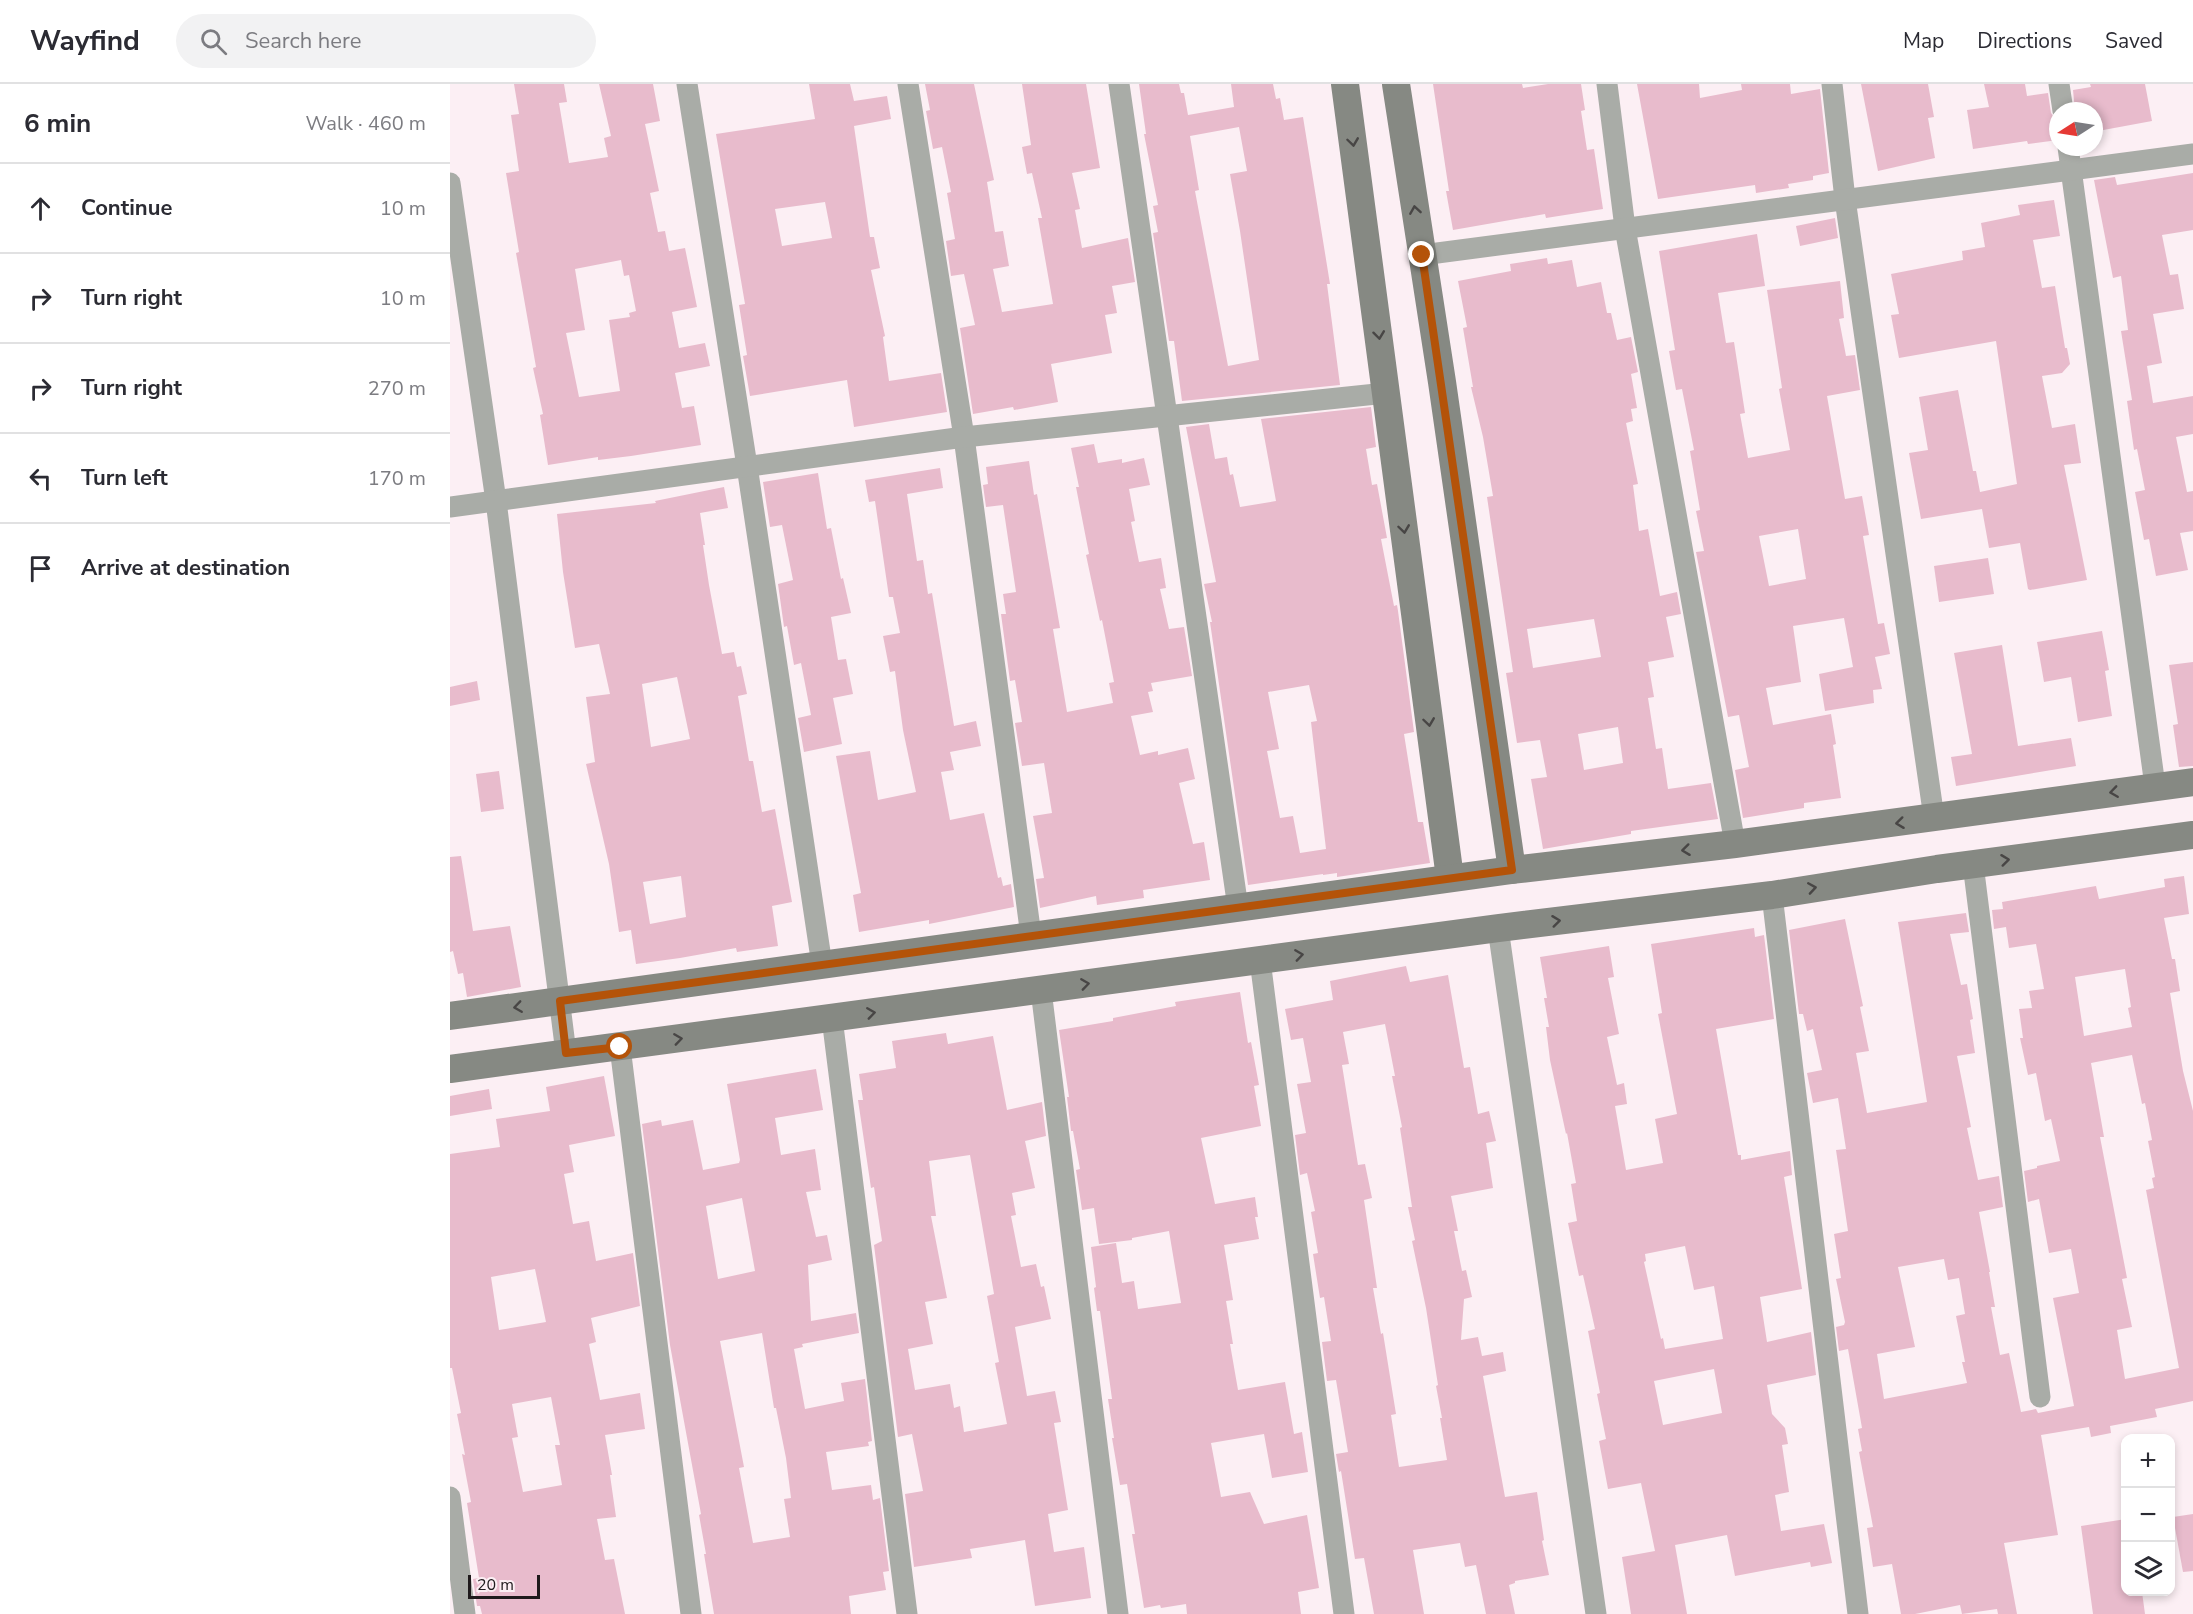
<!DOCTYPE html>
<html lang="en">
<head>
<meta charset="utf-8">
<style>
  :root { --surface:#fff; --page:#f2f2f3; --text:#2b2b33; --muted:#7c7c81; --line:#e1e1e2 }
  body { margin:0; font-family:"Nunito Sans",sans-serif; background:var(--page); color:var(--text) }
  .controls { position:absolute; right:18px; bottom:18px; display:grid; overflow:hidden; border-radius:12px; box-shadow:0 3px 9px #0003 }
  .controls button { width:54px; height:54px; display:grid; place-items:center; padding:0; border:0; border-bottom:2px solid var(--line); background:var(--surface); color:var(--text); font:30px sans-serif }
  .compass { position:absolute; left:1599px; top:18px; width:54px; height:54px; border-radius:50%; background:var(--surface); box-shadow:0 3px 9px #0003; rotate:258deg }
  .scale { position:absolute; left:18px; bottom:15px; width:72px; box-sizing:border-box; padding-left:6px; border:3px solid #1f1a1c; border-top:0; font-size:16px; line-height:21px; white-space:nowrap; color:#1f1a1c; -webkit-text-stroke:4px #fceff4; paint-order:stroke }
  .stop { position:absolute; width:18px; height:18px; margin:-14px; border:4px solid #b45309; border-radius:50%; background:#fff }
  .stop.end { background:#b45309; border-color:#fff; box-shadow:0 2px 6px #0008 }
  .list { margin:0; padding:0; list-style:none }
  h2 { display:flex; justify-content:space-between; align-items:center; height:78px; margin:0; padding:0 24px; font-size:26px }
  h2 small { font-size:20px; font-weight:400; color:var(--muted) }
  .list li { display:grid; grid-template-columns:39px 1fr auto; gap:18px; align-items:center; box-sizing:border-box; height:90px; padding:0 24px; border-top:2px solid var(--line) }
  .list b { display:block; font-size:22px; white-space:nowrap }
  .list em { font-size:20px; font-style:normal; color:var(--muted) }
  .icon { flex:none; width:33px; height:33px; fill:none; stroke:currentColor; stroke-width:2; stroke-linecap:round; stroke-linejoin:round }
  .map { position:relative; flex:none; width:1743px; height:1530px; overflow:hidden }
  header { display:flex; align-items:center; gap:36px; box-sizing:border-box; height:84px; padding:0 30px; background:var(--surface); border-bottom:2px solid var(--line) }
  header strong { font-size:28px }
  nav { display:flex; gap:33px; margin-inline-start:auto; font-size:21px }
  .search { width:420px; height:54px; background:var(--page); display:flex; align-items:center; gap:15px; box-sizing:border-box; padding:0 21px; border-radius:33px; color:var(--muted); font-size:22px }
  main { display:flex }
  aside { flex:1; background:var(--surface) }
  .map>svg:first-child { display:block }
  .building { fill:#e8bbcc; fill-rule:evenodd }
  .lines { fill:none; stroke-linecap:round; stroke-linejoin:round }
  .minor { stroke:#a9aca7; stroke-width:21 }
  .secondary { stroke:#868983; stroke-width:28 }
  .oneway { stroke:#484645 }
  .route { stroke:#b45309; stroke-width:8 }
</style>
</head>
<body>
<header>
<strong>Wayfind</strong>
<div class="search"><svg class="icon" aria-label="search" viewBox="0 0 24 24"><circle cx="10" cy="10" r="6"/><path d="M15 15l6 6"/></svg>Search here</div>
<nav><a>Map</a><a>Directions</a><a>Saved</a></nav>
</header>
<main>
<aside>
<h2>6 min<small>Walk · 460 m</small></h2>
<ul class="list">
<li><svg class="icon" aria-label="ahead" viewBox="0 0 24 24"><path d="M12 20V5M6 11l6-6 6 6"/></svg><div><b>Continue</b></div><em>10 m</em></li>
<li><svg class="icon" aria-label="right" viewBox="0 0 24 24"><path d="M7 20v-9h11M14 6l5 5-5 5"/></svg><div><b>Turn right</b></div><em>10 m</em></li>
<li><svg class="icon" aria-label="right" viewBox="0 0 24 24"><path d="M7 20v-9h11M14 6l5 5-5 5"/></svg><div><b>Turn right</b></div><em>270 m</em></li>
<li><svg class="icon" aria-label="left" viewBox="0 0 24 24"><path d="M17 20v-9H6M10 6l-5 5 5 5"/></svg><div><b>Turn left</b></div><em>170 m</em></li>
<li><svg class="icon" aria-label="arrive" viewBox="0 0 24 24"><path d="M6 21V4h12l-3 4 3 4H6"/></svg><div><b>Arrive at destination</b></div></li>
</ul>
</aside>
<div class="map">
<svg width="1743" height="1530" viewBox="0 0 1743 1530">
  <rect width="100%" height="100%" fill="#fceff4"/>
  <!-- building -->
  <g class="building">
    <path d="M64 0H114L117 18 109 19 119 79 158 73 154 54 161 52 149 0H203L210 37 195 40 209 107 200 109 208 148 215 147 219 167 235 164 247 223 222 228 229 264 255 259 260 282 225 289 232 324 244 322 251 361 181 372 148 376V373L98 381 90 331 93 330 83 284 86 283 66 169 69 168 56 89 69 87 61 31 69 30ZM171 176 174 192 179 191 186 227 179 229 180 233 159 236 170 307 129 313 116 249 135 246 125 185Z"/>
    <path d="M359 0H400L404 17 437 12 441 35 404 42 420 153H424L430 184 421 186 435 252 433 253 439 297 491 289 497 328 404 343 397 296 300 312 293 272 297 271 289 221 295 220 266 50 365 35ZM375 118 382 154 332 162 325 125Z"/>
    <polygon points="475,0 524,0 544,96 537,98 545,148 553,147 559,182 543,185 552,228 603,220 588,134 592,134 582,89 577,90 572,63 581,61 572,0 636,0 650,84 622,89 630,125 625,126 632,164 678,154 685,198 662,202 667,229 655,231 662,269 601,280 608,318 564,326 563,323 523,330 510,244 525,241 514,190 501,192 496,157 505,155 497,109 501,108 492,63 483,65 476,27 480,26"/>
    <path d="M689 0H729L731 9H734L738 31 784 23 781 0H823L826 15 830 14 834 36 853 33 880 200H877L890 301 732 317 724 257H719L703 149 708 148 703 122 708 121 694 50H696ZM789 43 797 87 780 90 790 147 809 276 778 282 745 107 749 106 740 52Z"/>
    <polygon points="983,0 1072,0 1073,4 1098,0 1131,0 1135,26 1131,27 1137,66 1144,65 1153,125 1096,134 1095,130 1003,146 996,107 999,107"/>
    <polygon points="1187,0 1249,0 1250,14 1292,6 1291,0 1340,0 1341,10 1370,5 1379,89 1363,92 1363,96 1338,100 1339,104 1306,109 1305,101 1208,115"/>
    <polygon points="1411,0 1478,0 1484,33 1478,34 1485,74 1428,87"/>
    <polygon points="1534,0 1575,0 1577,12 1598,9 1601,29 1608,39 1608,56 1578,60 1577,57 1523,65 1517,26 1539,23"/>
    <polygon points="1640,0 1695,0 1702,37 1648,47 1645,27 1625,27 1623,6 1641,3"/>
    <polygon points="1743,89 1743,146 1712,151 1720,191 1728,190 1734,225 1703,230 1712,279 1697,282 1703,319 1743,312 1743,350 1726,353 1737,408 1743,407 1743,447 1730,449 1738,486 1706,492 1699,455 1694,456 1685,408 1695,406 1687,365 1684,366 1677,317 1682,316 1671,247 1678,246 1671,192 1663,194 1644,96 1665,93 1667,101"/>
    <polygon points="1604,116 1610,152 1583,156 1592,204 1605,202 1615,264 1617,264 1620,280 1612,289 1592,292 1602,344 1625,340 1631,379 1614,381 1637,496 1580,506 1578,505 1570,459 1539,464 1532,425 1471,435 1459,369 1478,366 1469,313 1508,306 1523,387 1526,387 1530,408 1567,400 1546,257 1449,274 1441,231 1449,230 1441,190 1513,176 1512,167 1535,163 1531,139 1570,131 1568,121"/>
    <polygon points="1385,134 1388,154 1350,162 1346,142"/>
    <path d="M1307 150 1315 202 1268 209 1276 259 1284 258 1295 329 1290 330 1298 374 1340 366 1329 305 1332 304 1317 206 1390 197 1394 234 1389 235 1396 272 1405 271 1410 306 1377 312 1395 415 1412 412 1419 451 1413 452 1428 540 1434 539 1440 570 1425 573 1432 605 1423 606 1424 619 1375 627 1369 590 1403 583 1394 534 1343 542 1351 598 1316 604 1323 641 1381 630 1386 660 1383 661 1391 714 1354 719V724L1293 734 1285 686 1299 683 1289 631 1278 633 1246 468 1254 467 1246 427 1250 426 1240 367 1244 366 1232 305 1226 306 1219 267 1225 266 1209 167ZM1348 445 1356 495 1319 502 1309 452Z"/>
    <path d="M1097 174 1098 180 1122 176 1127 203 1151 198 1157 229H1161L1167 256 1181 253 1188 288 1181 290 1187 324 1181 325 1183 337 1176 339 1188 400 1183 401 1189 447 1198 445 1210 512 1227 508 1231 530 1216 533 1224 573 1198 578 1204 613 1198 614 1206 665 1212 664 1218 705 1261 699 1268 735 1181 747V750L1093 765 1081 695 1097 693 1090 656 1067 659 1056 589 1063 588 1037 413 1043 412 1033 353 1021 303H1023L1013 244 1017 243 1008 197 1061 187 1060 180ZM1144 535 1151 573 1083 584 1077 545ZM1168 643 1173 679 1134 686 1128 650Z"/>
    <path d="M921 323 926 363 916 365 922 401 927 400 937 454 931 455 944 522 947 521 948 527 964 648 954 650 968 738H973L980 779 887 793V789L873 791V790L798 801 760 538H762L754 500 766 498 736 343 759 340 765 375 777 373 780 391 783 390 790 423 826 417 811 335ZM859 601 867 637 861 638 876 765 850 769 843 732 830 734 817 667 829 665 818 608Z"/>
    <polygon points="644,360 648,379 672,375 672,379 694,374 700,401 679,405 685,437 681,438 689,478 711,474 716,504 710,505 719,545 734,543 742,592 701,599 703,607 698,608 703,628 681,632 690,671 708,667 708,671 738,664 745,695 729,699 743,760 754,758 760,796 693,806 694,814 647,821 646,812 590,824 586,795 594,794 583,732 602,729 594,679 572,682 565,639 572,638 565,596 560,597 551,530 556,530 553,510 566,508 553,421 536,423 533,401 538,400 536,383 579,377 584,411 587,410 610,544 603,545 617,628 663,619 659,599 664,598 652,536 650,537 636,471 639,470 626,403 629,403 621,364"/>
    <polygon points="490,384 493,404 457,410 467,477 473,476 478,510 482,509 504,642 526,637 531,662 500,668 504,686 491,688 500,736 534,729 548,794 551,793 553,802 561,800 564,823 479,840 479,836 409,848 403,811 411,809 386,672 420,667 428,716 466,708 453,646 445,587 440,588 433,552 450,549 443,513 439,513 425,417 419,418 415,396"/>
    <polygon points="368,389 377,445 381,444 391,495 393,494 401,529 381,533 388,576 396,575 403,610 383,614 392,660 354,668 348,634 361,631 351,579 344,581 337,542 334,543 328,500 343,496 332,441 320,443 313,398"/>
    <path d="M274 403 278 424 250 429 255 461H253L259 501 272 570 284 568 287 583 291 582 297 610 288 612 299 677H303L312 728 325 725 342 818 322 822 328 862 287 868 286 864 230 874 186 880 181 846 169 848 159 780 136 680 145 678 136 613 160 610 149 560 125 564 113 488 107 430 206 419 205 417ZM227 593 240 655 201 663 192 600ZM231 792 236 833 200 840 193 798Z"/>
    <polygon points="1538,474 1544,510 1489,518 1484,482"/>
    <polygon points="1652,547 1659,586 1655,587 1662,632 1628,638 1621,593 1594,598 1587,558"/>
    <polygon points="1552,561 1568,662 1621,654 1626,682 1506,702 1501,673 1522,670 1504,569"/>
    <polygon points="1743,578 1743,682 1729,683 1723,641 1728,640 1719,581"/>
    <polygon points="27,597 30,616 0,622 0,603"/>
    <polygon points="49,687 54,725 31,728 26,690"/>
    <polygon points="11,772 23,847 60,842 71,903 17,913 13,889 8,890 3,867 0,868 0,773"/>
    <path d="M1734 792 1739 830 1714 834 1722 875H1725L1730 907 1720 909 1733 987 1743 1027V1317L1705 1325 1707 1333 1660 1342 1661 1349 1641 1353 1639 1343 1591 1351 1608 1451 1554 1459 1567 1530H1548L1547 1525 1512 1530 1510 1521 1465 1530H1451L1442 1480 1423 1483 1417 1444 1423 1443 1409 1368 1412 1367 1408 1345 1412 1344 1398 1265 1389 1267 1386 1243 1394 1241 1395 1238 1386 1195 1391 1194 1384 1150 1398 1147 1386 1066 1396 1065 1388 1014 1363 1019 1357 989 1372 986 1363 945 1357 947 1353 930H1349L1339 846 1395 835 1413 922 1410 923 1419 967 1406 969 1417 1029 1477 1018 1448 838 1516 829 1519 848 1500 850 1511 901 1517 900 1523 935 1520 936 1525 969 1507 972 1521 1043 1517 1044 1528 1096 1549 1092 1553 1123 1529 1128 1540 1188H1539L1545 1223H1541L1550 1271 1559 1269 1571 1328 1586 1325 1588 1329 1624 1322 1603 1214 1629 1209 1621 1165 1599 1169 1589 1115 1578 1118 1574 1087 1587 1084V1082L1610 1077 1601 1035 1595 1037 1586 989 1578 991 1570 954H1573L1569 925 1582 924 1579 907 1594 905 1586 860 1559 864 1556 843 1544 845 1542 826 1553 825 1552 818 1646 802 1649 815 1715 803 1714 795ZM1675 885 1681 923 1678 924 1682 943 1634 952 1625 893ZM1682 971 1692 1020 1695 1019 1702 1056 1698 1057 1705 1093 1702 1094 1704 1104 1696 1106 1729 1284 1675 1295 1667 1246 1682 1243 1672 1195 1677 1194 1650 1053H1654L1641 979ZM1494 1175 1498 1196 1509 1194 1515 1230 1506 1232 1515 1278H1512L1517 1299 1434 1315 1427 1270 1465 1263 1448 1183Z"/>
    <path d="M1304 844 1305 853 1314 851 1324 935 1266 945 1288 1071H1291V1076L1340 1067 1342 1091 1334 1093 1352 1205 1310 1213 1317 1258 1361 1248 1366 1291 1317 1301 1322 1330 1335 1344 1338 1360 1332 1361 1339 1408 1325 1411 1331 1447 1374 1440 1382 1479 1361 1483 1360 1478 1285 1492 1277 1451 1225 1461 1237 1530H1181L1172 1473 1205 1467 1191 1399 1158 1405 1149 1357 1156 1355 1147 1310 1150 1309 1138 1247 1145 1245 1133 1191 1129 1192 1118 1139 1127 1137 1121 1100 1126 1099 1117 1049 1116 1050 1100 976 1096 943H1099L1094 914H1097L1090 873 1159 862 1164 893 1158 894 1169 950 1157 953 1167 1001 1174 999 1177 1020 1165 1022 1176 1086 1213 1079 1205 1035 1227 1030 1208 930 1212 929 1201 860ZM1235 1162 1244 1206 1264 1202 1273 1255 1215 1265 1213 1254 1211 1255 1194 1178 1196 1177 1195 1170ZM1264 1285 1272 1329 1213 1341 1204 1297Z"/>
    <path d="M956 882 960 898 998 891 1014 984 1020 983 1028 1030 1039 1027 1046 1057 1036 1059 1043 1104 1001 1112 1008 1147H1004L1012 1187 1016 1186 1022 1213 1014 1215 1011 1256 1028 1253 1032 1272 1053 1268 1056 1287 1033 1292 1055 1413 1087 1408 1094 1456 1092 1457 1099 1491 1065 1497V1499L1059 1501 1065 1530H1036L1026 1481 1015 1483 1010 1459 963 1466 974 1530H924L914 1474 905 1475 891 1387 889 1388 886 1370 898 1368 886 1296 877 1297 872 1258 881 1257 874 1213 870 1214 863 1170 868 1169 861 1128 865 1127 857 1089 850 1091 845 1051 856 1049 847 1000 861 998 853 954 841 956 835 925 883 916 880 897ZM935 940 945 992H942L952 1043 950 1044 962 1123H958L965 1156 962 1157 976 1224 988 1301 986 1302 992 1334H990L997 1376 949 1383 941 1331 946 1330 933 1249 931 1250 923 1204H927L914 1116 922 1114 915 1080 908 1081 892 981 899 980 893 948Z"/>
    <polygon points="790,908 798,959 801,958 809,1001 804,1002 811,1042 751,1054 765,1120 805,1113 808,1133 805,1133 809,1155 774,1161 783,1216 776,1217 783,1260 780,1260 788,1306 835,1298 844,1350 852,1348 858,1388 822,1394 814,1350 761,1359 771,1413 800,1408 814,1440 857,1431 869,1504 848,1508 851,1530 737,1530 736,1520 711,1524 710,1521 694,1524 682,1450 685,1450 677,1400 670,1401 662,1354 664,1354 658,1315 662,1315 650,1227 647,1227 644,1204 646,1203 641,1163 666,1159 672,1199 684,1197 688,1225 731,1219 719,1147 682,1154 682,1156 649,1160 644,1124 632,1126 626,1086 630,1085 623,1047 621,1047 617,1013 619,1013 609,946 663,937 663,934 726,922 725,918"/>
    <path d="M496 949 498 960 543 952 557 1026 592 1018 596 1052 575 1057 585 1104 562 1109 566 1131 561 1132 571 1183 586 1180 591 1203 594 1202 601 1235 565 1243 577 1312 605 1307 611 1338 604 1339 618 1426 598 1430 604 1468 634 1463 641 1514 585 1522 575 1456 520 1465 522 1474 464 1483 455 1410 473 1407 462 1350 448 1353 424 1161 432 1157 424 1103 421 1104 408 1016H413L409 990 446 984 442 957ZM520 1071 544 1210 537 1212 549 1278 545 1279 557 1340 514 1348 510 1322 504 1324 500 1300 465 1306 458 1265 483 1260 475 1218 497 1214 481 1132H486L479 1077Z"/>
    <path d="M366 985 373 1026 325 1034 331 1071 365 1065 371 1106 356 1108 366 1153 377 1151 382 1176 358 1181 361 1237 406 1229 409 1249 352 1260 353 1263 344 1265 355 1325 394 1317 391 1299 415 1295 422 1357 418 1358 419 1362 376 1368 382 1406 421 1401 423 1416 430 1414 439 1487 433 1488 436 1506 399 1512 401 1530H264L254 1470H256L249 1431 251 1430 220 1261 192 1040 211 1036 212 1042 243 1036 253 1086 289 1079 290 1076 277 1000ZM292 1114 305 1187 268 1195 256 1122ZM312 1249 324 1324H326L336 1374 341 1414 334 1415 340 1453 303 1459 289 1384 294 1383 270 1257Z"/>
    <path d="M154 992 165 1052 119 1061 124 1088 114 1090 123 1140 139 1137 146 1177 183 1169 190 1222 141 1234 146 1258 139 1260 150 1316 190 1309 195 1345 155 1351 162 1391H160L166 1433 147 1435 155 1476 164 1475 175 1530H32L30 1522H27L23 1495 29 1494 17 1419 21 1418 12 1370 15 1371 7 1330 11 1329 2 1284H0V1070L50 1063 46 1035 100 1027 96 1003ZM85 1185 96 1238 49 1246 41 1193ZM101 1313 110 1361H105L112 1401 73 1408 62 1354 68 1353 62 1320Z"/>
    <polygon points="39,1005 42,1025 0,1032 0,1012"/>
    <polygon points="1743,1430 1743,1487 1733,1488 1723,1433"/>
    <polygon points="1676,1435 1676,1508 1692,1508 1695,1530 1643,1530 1631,1442"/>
  </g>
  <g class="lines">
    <!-- minor -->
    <g class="minor">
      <polyline points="237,0 297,382 372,881"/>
      <polyline points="458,0 514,353 581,852"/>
      <polyline points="669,0 788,824"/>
      <polyline points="1157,0 1175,144 1285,760"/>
      <polyline points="1382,0 1395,115 1484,734"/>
      <polyline points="1609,0 1613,27"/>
      <polyline points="1618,63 1705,702"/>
      <polyline points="0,99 46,417 116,969"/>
      <polyline points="972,171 1743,70"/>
      <polyline points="0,423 514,353 936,309"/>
      <polyline points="1523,780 1590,1313"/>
      <polyline points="1322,811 1408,1530"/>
      <polyline points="1048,844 1146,1530"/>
      <polyline points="810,876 894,1530"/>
      <polyline points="591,906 668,1530"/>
      <polyline points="382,934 457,1530"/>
      <polyline points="170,963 241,1530"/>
      <polyline points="0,1413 15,1530"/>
    </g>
    <!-- secondary -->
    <g class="secondary">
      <polyline points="895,0 1000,794"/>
      <polyline points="946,0 992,298 1062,786"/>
      <polyline points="0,932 1062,786 1285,760 1743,698"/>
      <polyline points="0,985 1048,844 1322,811 1487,785 1743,751"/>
    </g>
  </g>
  <!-- one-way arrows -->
  <defs><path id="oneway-chevron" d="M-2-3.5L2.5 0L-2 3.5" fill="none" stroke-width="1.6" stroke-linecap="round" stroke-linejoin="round" transform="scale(1.5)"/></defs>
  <g class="oneway">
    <use href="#oneway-chevron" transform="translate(903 58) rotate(82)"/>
    <use href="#oneway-chevron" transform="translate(965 126) rotate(-99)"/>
    <use href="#oneway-chevron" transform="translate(929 251) rotate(83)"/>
    <use href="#oneway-chevron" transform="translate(954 445) rotate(82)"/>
    <use href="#oneway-chevron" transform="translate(979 638) rotate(82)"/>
    <use href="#oneway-chevron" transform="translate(1664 708) rotate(172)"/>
    <use href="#oneway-chevron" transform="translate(1450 739) rotate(173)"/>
    <use href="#oneway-chevron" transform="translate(1236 766) rotate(173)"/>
    <use href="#oneway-chevron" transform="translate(1555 776) rotate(-7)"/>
    <use href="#oneway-chevron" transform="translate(1362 804) rotate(-9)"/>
    <use href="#oneway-chevron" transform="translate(1106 837) rotate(-7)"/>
    <use href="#oneway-chevron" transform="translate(849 871) rotate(-8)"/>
    <use href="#oneway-chevron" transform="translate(635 900) rotate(-8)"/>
    <use href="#oneway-chevron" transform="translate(68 923) rotate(172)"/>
    <use href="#oneway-chevron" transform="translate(421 929) rotate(-8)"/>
    <use href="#oneway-chevron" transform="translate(228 955) rotate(-8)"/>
  </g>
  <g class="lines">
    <!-- route -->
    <polyline class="route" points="170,963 116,969 110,917 1062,786 972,171"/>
  </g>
</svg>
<div class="controls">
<button>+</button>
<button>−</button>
<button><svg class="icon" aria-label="layers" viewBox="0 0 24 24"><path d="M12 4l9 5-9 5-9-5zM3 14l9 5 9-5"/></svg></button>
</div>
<svg class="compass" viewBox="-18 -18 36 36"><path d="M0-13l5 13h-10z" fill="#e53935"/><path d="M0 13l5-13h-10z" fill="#7c7c81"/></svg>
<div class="scale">20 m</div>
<div class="stop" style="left:170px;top:963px"></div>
<div class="stop end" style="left:972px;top:171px"></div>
</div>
</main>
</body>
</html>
